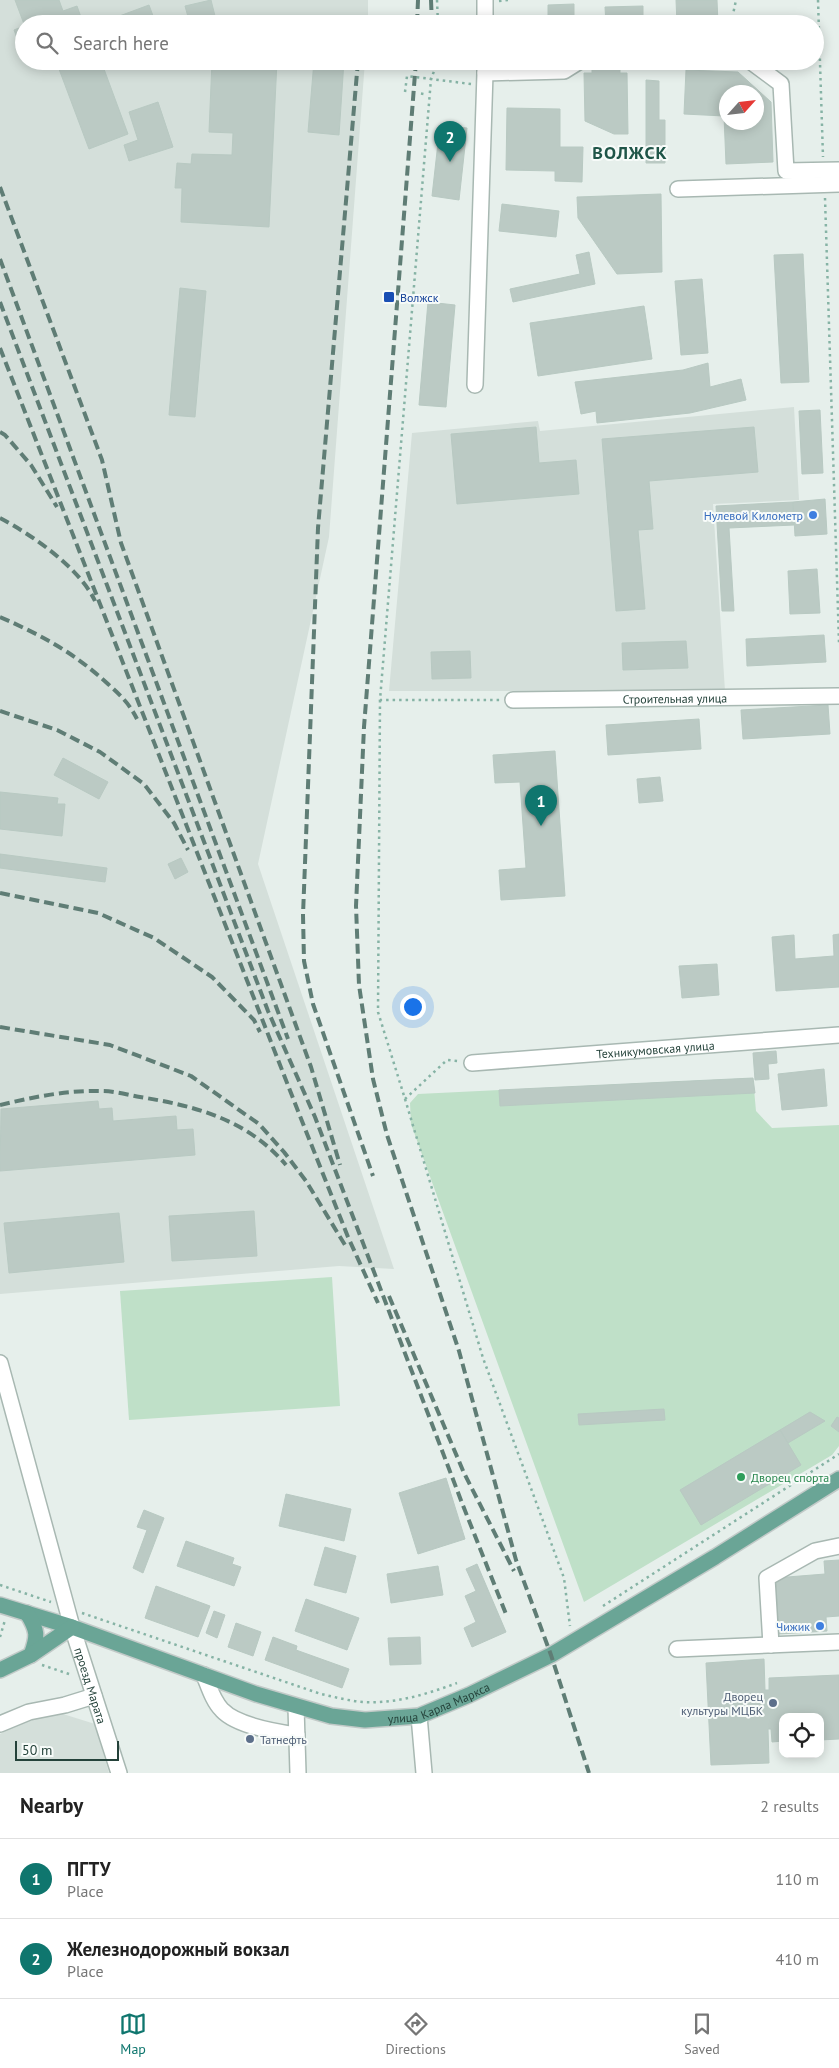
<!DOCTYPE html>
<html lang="en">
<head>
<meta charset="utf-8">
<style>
  :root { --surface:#fff; --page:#f6f6f6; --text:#222; --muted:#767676; --line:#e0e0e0; --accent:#0f766e }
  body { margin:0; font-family:"PT Sans",sans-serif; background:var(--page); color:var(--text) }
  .controls { position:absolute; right:15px; bottom:15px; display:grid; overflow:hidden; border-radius:10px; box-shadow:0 2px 12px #0003 }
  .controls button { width:45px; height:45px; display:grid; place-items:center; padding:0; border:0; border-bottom:1px solid var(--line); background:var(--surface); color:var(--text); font:25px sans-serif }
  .compass { position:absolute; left:719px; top:85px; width:45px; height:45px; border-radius:50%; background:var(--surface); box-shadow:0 2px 12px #0003; rotate:63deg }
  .scale { position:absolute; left:15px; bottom:12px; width:104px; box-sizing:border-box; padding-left:5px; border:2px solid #24423a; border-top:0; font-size:14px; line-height:18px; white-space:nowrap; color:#24423a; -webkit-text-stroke:4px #f7fbf9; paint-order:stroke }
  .you { position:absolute; left:412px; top:1006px; width:18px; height:18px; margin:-12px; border:4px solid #fff; border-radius:50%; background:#1a73e8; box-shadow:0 0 0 8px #1a73e833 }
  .badge { display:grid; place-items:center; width:32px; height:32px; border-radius:50%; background:var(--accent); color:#fff; font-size:16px; font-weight:700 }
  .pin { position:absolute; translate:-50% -41px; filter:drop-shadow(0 1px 2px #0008) }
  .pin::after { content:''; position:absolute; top:26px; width:18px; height:15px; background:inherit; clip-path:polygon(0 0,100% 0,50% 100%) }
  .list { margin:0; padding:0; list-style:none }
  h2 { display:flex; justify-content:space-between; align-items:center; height:65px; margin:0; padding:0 20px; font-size:21px }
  h2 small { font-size:16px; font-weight:400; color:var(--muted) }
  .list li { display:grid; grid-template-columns:32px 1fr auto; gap:15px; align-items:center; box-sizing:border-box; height:80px; padding:0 20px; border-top:1px solid var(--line) }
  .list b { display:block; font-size:19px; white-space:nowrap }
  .list p { margin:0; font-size:16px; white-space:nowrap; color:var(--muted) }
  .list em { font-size:16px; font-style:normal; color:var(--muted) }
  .icon { flex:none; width:28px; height:28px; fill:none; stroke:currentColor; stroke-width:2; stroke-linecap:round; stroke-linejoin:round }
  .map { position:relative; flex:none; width:839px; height:1773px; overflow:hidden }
  .search { position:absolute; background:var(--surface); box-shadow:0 2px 12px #0003; left:15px; right:15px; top:15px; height:55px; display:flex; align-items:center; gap:12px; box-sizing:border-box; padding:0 18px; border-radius:28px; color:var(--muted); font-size:19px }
  .sheet { height:225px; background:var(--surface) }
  nav { display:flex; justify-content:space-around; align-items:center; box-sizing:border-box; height:70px; border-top:1px solid var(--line); background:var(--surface); font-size:14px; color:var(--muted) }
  nav a { display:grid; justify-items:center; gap:2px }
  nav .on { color:var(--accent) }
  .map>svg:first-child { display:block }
  .built { fill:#d4dfda }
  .green { fill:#bfe0c8 }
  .building { fill:#bbcac4; stroke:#b8c9c2; fill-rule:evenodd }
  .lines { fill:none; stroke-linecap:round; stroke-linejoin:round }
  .minor-casing { stroke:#a8b8b2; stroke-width:18 }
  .major-casing { stroke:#c2cac8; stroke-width:18 }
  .path { stroke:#86b3a5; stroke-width:2.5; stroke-dasharray:2.5 4; stroke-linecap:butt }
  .minor { stroke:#fff; stroke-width:15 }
  .major { stroke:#6aa596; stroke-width:15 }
  .rail { stroke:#5f7d75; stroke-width:4; stroke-dasharray:10 5; stroke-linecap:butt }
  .transit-dot { fill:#1a4fb4; stroke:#f7fbf9; stroke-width:2 }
  .shop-dot { fill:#3f7fe0; stroke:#f7fbf9; stroke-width:2 }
  .leisure-dot { fill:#2e9e5b; stroke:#f7fbf9; stroke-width:2 }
  .service-dot { fill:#5c6f8a; stroke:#f7fbf9; stroke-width:2 }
  .labels { text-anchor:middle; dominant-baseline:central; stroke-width:4; stroke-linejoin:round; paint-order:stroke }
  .transit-label { font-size:12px; fill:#164399; stroke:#f7fbf9; text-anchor:start }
  .shop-label { font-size:12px; fill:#366cbe; stroke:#f7fbf9; text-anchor:end }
  .street-label { font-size:12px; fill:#24423a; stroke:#f7fbf9 }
  .leisure-label { font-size:12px; fill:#27864d; stroke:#f7fbf9; text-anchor:start }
  .service-label { font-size:12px; fill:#4e5e75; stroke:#f7fbf9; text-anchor:end }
  .district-label { font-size:18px; font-weight:bold; letter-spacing:1px; fill:#1f5548; stroke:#f7fbf9 }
</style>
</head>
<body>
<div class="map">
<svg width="839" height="1773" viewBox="0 0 839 1773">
  <rect width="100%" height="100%" fill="#e6efeb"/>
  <!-- built -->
  <g class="built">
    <polygon points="0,0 368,0 368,24 24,24 24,61 365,61 329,537 258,864 394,1269 339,1266 0,1294"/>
    <polygon points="794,407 799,500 713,504 725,691 389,691 412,433 538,421 540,431"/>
    <polygon points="38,1714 63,1714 95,1724 109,1773 0,1773 0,1734"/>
  </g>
  <!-- green -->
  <g class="green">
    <polygon points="753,1078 756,1111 772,1128 839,1125 839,1446 832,1455 584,1602 411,1124 410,1103 418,1094"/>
    <polygon points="332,1277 340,1406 129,1420 120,1291"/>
  </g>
  <!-- building -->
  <g class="building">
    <polygon points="15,0 59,0 63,11 77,6 82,20 71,24 24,24"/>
    <polygon points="211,0 217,24 190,24 185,6"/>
    <polygon points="676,0 717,0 718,24 677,24"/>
    <polygon points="574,4 574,19 548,19 548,5"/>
    <polygon points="149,5 156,24 98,24"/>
    <polygon points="643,6 643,24 606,24 605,7"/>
    <polygon points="246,21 280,22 280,24 246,24"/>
    <polygon points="24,26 24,56 14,30"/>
    <polygon points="56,61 101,61 128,134 89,149"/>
    <polygon points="212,61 277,61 269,227 181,222 182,188 175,188 177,163 191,164 192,154 232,155 233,133 209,132"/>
    <polygon points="314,61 344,61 339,135 308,132"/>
    <polygon points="592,67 620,67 620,73 627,73 628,134 614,134 585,121 584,73 592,73"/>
    <path d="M686 70 738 72 771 102 773 162 726 164 724 116 684 114ZM726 92H756V122H726Z"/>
    <polygon points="646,80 659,81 659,120 665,120 665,163 646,163"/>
    <polygon points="158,102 173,147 129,161 124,145 138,140 129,112"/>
    <polygon points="507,108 560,109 560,147 583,147 582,182 555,181 555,171 506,170"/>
    <polygon points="440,125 467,128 459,200 432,196"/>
    <polygon points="661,194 662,272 617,274 578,218 577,197"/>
    <polygon points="502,204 559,211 556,237 499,231"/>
    <polygon points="589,252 595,284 513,302 510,289 580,274 576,255"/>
    <polygon points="803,254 809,382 781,383 774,255"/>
    <polygon points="702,279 708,353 681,355 675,281"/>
    <polygon points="180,288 206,291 195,417 169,415"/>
    <polygon points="428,302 455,305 446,407 419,405"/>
    <polygon points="644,306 652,359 538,376 530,323"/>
    <polygon points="708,363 710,387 741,379 746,400 690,413 597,423 596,411 581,414 575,382 683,370"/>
    <polygon points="820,410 823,473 802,474 799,411"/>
    <polygon points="536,427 539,463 576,460 579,494 457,504 451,434"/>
    <polygon points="754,427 758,472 649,481 653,529 638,530 645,609 616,611 602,439"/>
    <polygon points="825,499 827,534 795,536 793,502"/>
    <polygon points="793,502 794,525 729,528 734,611 722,611 716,506"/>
    <polygon points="817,569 820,613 790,614 788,571"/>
    <polygon points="824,635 826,662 747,666 746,639"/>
    <polygon points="686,641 688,668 623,670 622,643"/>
    <polygon points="470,651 471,678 432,679 431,652"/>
    <polygon points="828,705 830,734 743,739 741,710"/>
    <polygon points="699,719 701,749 608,755 606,725"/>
    <polygon points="555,751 565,896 501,900 499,870 526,868 520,782 495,783 493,755"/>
    <polygon points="63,758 108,782 99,799 54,775"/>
    <polygon points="660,777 663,801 639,803 637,779"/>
    <polygon points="0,792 58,798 57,804 65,804 62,836 0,829"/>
    <polygon points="0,854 107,868 105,882 0,868"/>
    <polygon points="181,858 188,872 175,879 168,864"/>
    <polygon points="839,934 839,987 776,991 772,937 794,935 795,959 834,956 833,935"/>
    <polygon points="717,964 719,995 682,998 679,966"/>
    <polygon points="776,1051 777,1063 768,1064 769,1079 755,1080 753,1053"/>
    <polygon points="824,1069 827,1106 782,1110 778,1074"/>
    <polygon points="753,1078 755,1093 500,1106 499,1090"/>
    <polygon points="98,1101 99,1109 112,1108 113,1121 176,1116 177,1130 193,1129 195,1155 0,1171 1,1109"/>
    <polygon points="254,1211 257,1256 172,1261 169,1216"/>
    <polygon points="119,1213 124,1262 9,1273 4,1223"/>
    <polygon points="664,1409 665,1420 579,1425 578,1414"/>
    <polygon points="810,1412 825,1421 788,1443 780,1430"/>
    <polygon points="837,1417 839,1418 839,1432 831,1426"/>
    <polygon points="780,1430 801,1465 701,1525 680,1490"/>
    <polygon points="446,1478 465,1539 418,1554 399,1493"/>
    <polygon points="286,1494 351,1509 344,1541 279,1526"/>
    <polygon points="144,1510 164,1518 143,1573 133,1568 147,1530 137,1527"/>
    <polygon points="186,1541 234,1558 232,1564 241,1567 234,1586 177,1566"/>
    <polygon points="325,1547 356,1556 346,1593 314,1585"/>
    <polygon points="839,1560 839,1616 826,1617 827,1631 779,1634 775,1578 825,1574 824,1561"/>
    <polygon points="477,1564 506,1632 472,1647 464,1628 476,1622 465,1596 476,1591 466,1569"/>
    <polygon points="438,1566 443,1595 391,1603 387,1574"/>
    <polygon points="156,1586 210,1606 198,1637 145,1618"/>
    <polygon points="306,1599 359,1618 347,1650 295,1631"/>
    <polygon points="214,1611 225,1615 217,1638 206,1633"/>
    <polygon points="236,1623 261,1632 253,1656 228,1647"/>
    <polygon points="273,1637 297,1646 296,1650 349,1669 342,1688 265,1660"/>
    <polygon points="420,1637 421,1664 390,1665 388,1638"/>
    <polygon points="764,1659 765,1690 769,1690 769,1678 839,1675 839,1739 820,1740 820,1717 783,1717 783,1741 772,1742 771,1729 768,1729 769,1763 711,1765 706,1663"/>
  </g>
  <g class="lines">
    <!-- minor casing -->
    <g class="minor-casing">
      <g id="minor">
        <polyline points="485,24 485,0"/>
        <polyline points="485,61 485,73 564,71 580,61"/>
        <polyline points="750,61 781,84 786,171 839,170"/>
        <polyline points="678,189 839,184"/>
        <polyline points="475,385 485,73"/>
        <path id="s1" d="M513 700 839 696"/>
        <path id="s2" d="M472 1063 839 1035"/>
        <path id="s3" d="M0 1363 72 1627 119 1773"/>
        <polyline points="771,1645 767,1578 815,1551 839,1546"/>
        <polyline points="677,1649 839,1642"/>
        <path d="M204 1675C209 1687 213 1701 222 1710 237 1726 276 1732 297 1735"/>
        <polyline points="296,1707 298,1773"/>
        <polyline points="419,1716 424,1773"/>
        <polyline points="0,1724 29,1712 65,1705 94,1696"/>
      </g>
    </g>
    <!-- major casing -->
    <g class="major-casing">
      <g id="major">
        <path id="s4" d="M0 1605 72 1627 256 1694 331 1716 365 1720 419 1716 469 1695 551 1655 715 1557 839 1479"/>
        <path d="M27 1613C38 1631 38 1636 31 1655"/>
        <polyline points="0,1670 31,1655 72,1627"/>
      </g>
    </g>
    <!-- path -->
    <g class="path">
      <polyline points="437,0 438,24"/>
      <polyline points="818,0 823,157"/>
      <polyline points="499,1 509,0"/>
      <polyline points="731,24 736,0"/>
      <polyline points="471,84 431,79 380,700 501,700"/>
      <polyline points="405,92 407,76 431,79 438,61"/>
      <polyline points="422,95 423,89"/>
      <polyline points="825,198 839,643"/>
      <polyline points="380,700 378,1012 405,1099 447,1060 458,1061"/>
      <polyline points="405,1099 483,1358 564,1578 570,1626"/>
      <polyline points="0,1585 51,1602"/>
      <polyline points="603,1606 839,1454"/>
      <path d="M82 1613 321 1694C335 1697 349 1701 363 1702 396 1704 427 1694 457 1683"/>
      <polyline points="0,1637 5,1620"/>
      <polyline points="42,1665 72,1675"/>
    </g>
    <!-- minor -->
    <use href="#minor" class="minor"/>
    <!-- major -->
    <use href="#major" class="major"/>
    <!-- rail -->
    <g class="rail">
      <polyline points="431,0 432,24"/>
      <polyline points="417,24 418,0"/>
      <polyline points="358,61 318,528 303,915 304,961 313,1004 373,1176"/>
      <polyline points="416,61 364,727 356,906 359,985 373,1079 387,1135 459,1351 516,1560 551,1655 589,1773"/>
      <polyline points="0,187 102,460 121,543 311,1067 340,1165"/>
      <polyline points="0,259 288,1039"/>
      <polyline points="0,302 268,1011 315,1117 462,1503 506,1614"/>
      <polyline points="0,348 298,1111 348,1237 378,1303"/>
      <polyline points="0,432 5,435 31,465 57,507"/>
      <path d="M0 518C32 535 79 567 95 601"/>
      <path d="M0 617C43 636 73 652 108 684 121 696 129 703 137 719"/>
      <polyline points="0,711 57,730 100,752 144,784 174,823 188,850"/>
      <polyline points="0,893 98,913 154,938 212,977 254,1020 260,1032"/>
      <polyline points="0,1027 110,1045 191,1076 259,1124 284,1152 306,1181 345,1245"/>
      <path d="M0 1105C33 1097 68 1090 102 1091 115 1091 128 1095 140 1097 196 1106 248 1120 286 1165"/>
      <polyline points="389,1296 464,1473 514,1571"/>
    </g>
  </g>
  <!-- markers -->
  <rect class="transit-dot" x="383" y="291" width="12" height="12" rx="2.5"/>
  <g class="shop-dot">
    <circle cx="813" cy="515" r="5"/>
    <circle cx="820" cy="1626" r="5"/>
  </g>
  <circle class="leisure-dot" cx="741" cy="1477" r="5"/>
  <g class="service-dot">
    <circle cx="773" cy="1703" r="5"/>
    <circle cx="250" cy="1739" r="5"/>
  </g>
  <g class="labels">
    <!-- transit labels -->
    <g class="transit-label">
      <text x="400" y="297">Волжск</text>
    </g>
    <!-- shop labels -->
    <g class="shop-label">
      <text x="803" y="515">Нулевой Километр</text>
      <text x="810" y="1626">Чижик</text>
    </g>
    <!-- street labels -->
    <g class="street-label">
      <text stroke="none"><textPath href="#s1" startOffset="162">Строительная улица</textPath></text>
      <text stroke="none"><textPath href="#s2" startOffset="184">Техникумовская улица</textPath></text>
      <text stroke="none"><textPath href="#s3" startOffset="335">проезд Марата</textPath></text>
      <text stroke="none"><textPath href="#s4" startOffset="460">улица Карла Маркса</textPath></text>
    </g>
    <!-- leisure labels -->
    <g class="leisure-label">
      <text x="751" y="1477">Дворец спорта</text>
    </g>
    <!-- service labels -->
    <g class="service-label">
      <text x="763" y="1696">Дворец<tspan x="763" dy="14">культуры МЦБК</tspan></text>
      <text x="260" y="1739" text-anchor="start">Татнефть</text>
    </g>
    <!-- district labels -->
    <g class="district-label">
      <text x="630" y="152">ВОЛЖСК</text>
    </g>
  </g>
</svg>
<div class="controls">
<button><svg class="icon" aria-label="locate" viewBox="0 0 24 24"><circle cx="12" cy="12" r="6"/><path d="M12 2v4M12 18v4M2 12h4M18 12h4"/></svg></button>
</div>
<svg class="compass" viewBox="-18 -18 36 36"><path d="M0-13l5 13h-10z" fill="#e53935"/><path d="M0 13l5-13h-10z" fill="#767676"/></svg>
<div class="scale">50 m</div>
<div class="you"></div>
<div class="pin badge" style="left:541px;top:826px">1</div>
<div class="pin badge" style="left:450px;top:162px">2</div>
<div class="search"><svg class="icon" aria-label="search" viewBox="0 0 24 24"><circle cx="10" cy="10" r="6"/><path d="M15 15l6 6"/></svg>Search here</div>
</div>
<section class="sheet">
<h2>Nearby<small>2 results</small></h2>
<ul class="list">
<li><span class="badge">1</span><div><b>ПГТУ</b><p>Place</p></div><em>110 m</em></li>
<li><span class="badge">2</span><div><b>Железнодорожный вокзал</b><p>Place</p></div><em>410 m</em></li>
</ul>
</section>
<nav>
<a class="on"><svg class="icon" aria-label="map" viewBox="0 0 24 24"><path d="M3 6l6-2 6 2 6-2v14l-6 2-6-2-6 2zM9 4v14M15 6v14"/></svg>Map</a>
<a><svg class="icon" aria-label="directions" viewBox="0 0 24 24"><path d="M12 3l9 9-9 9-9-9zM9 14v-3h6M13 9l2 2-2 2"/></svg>Directions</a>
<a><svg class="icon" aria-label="saved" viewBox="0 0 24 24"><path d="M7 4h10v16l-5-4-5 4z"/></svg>Saved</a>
</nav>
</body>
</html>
